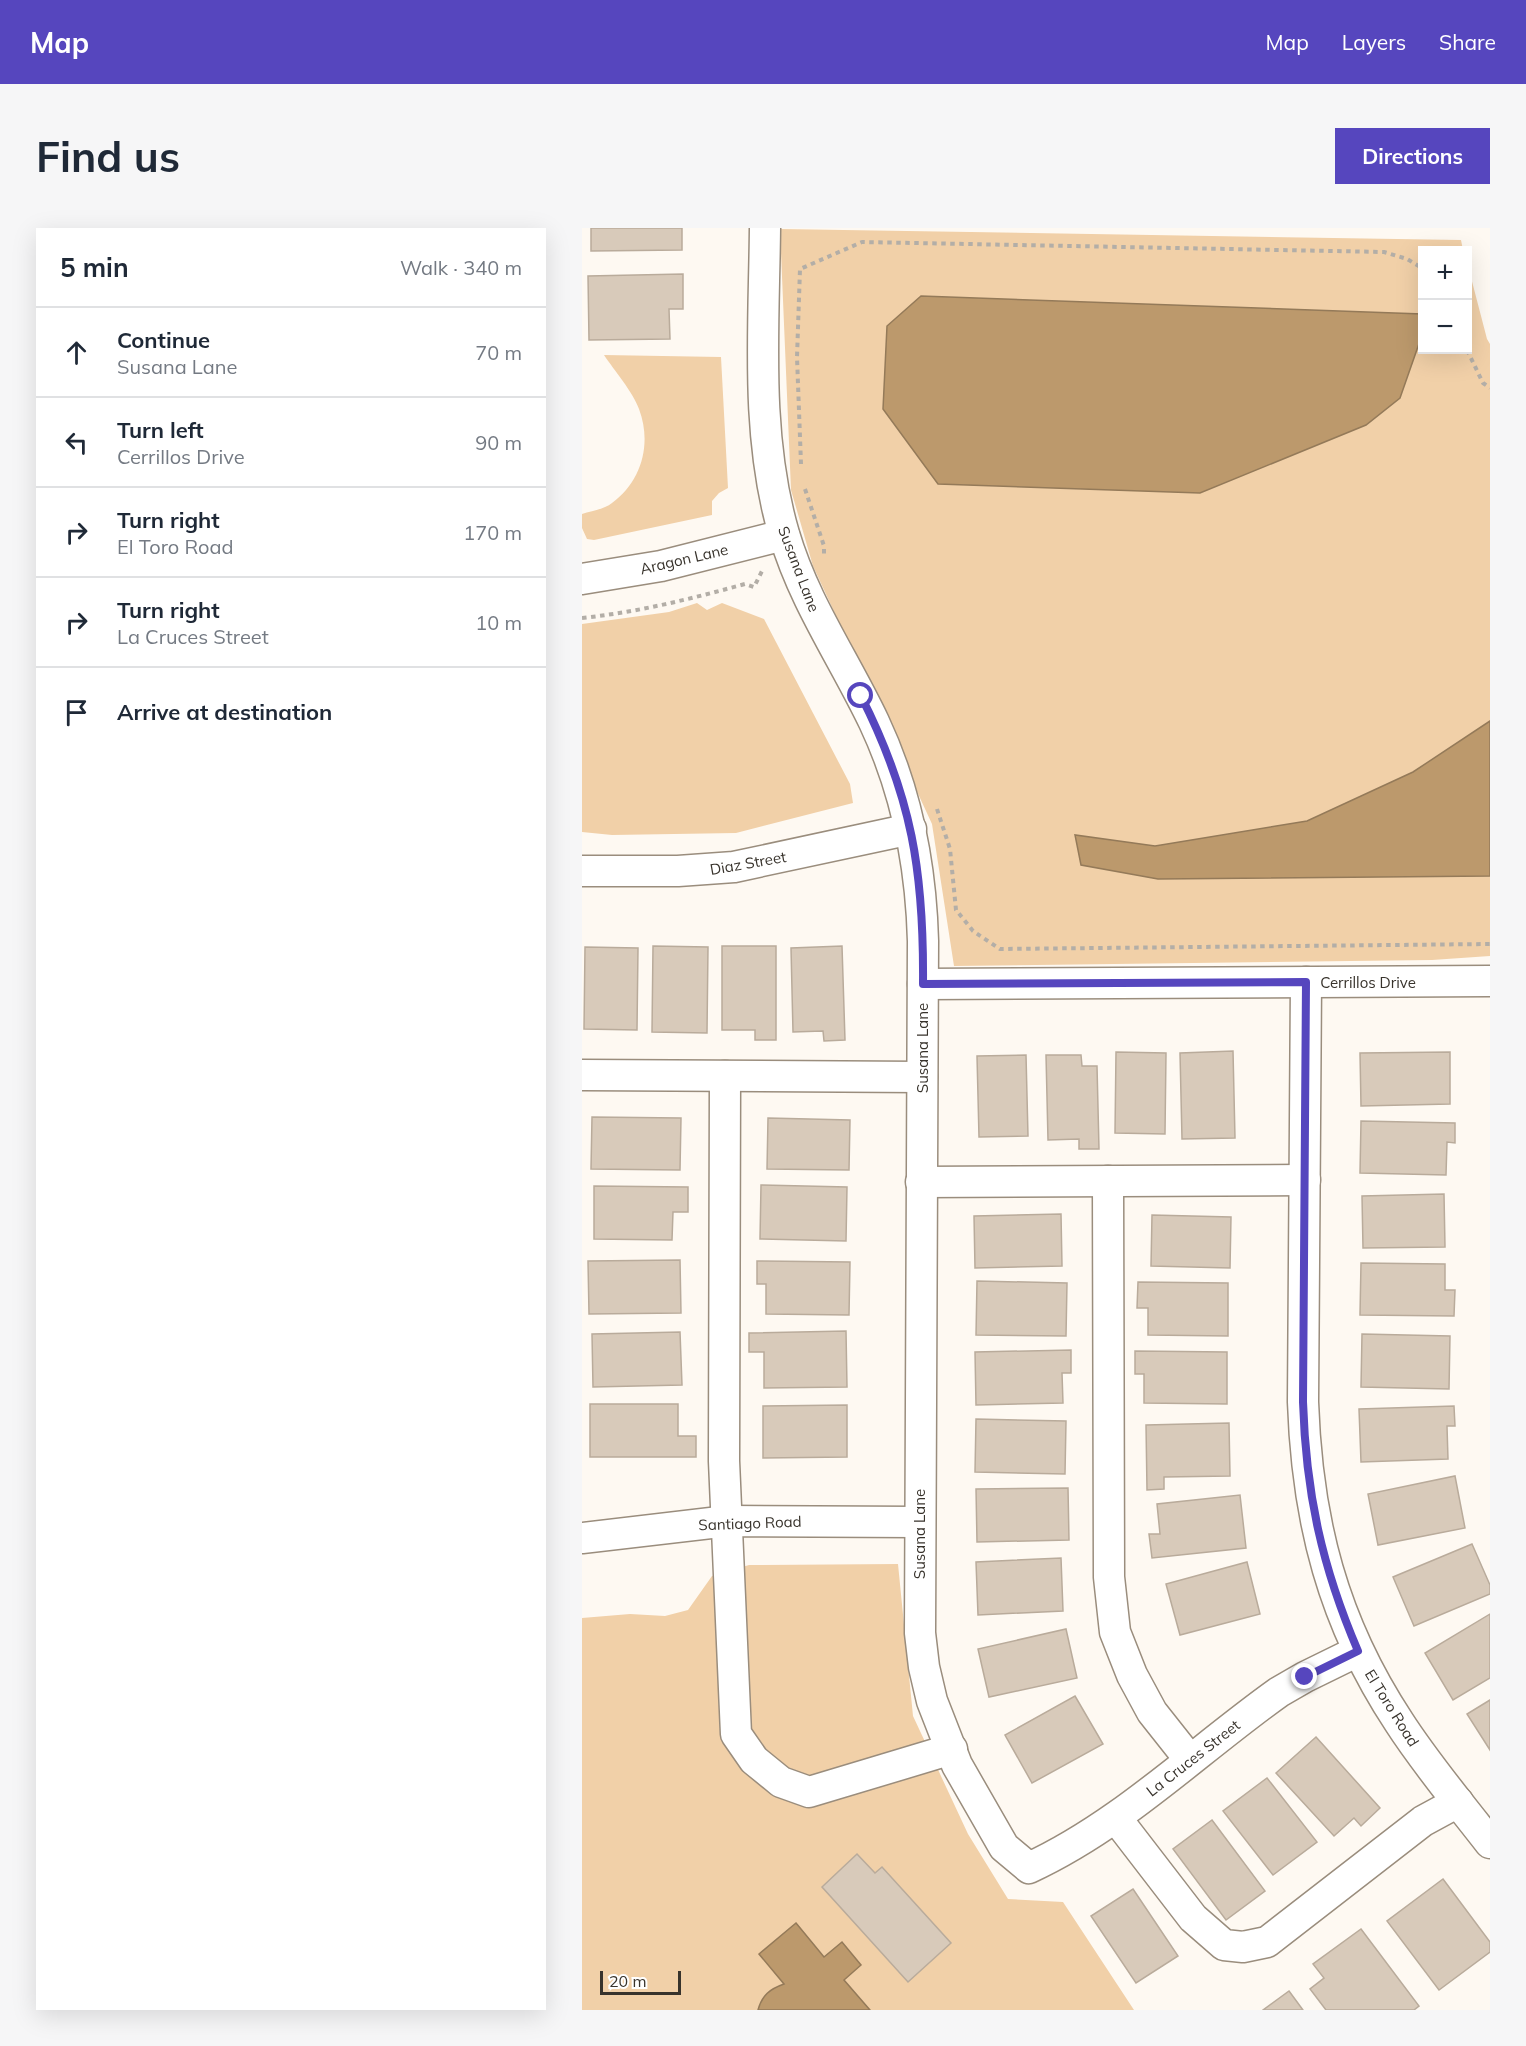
<!DOCTYPE html>
<html lang="en">
<head>
<meta charset="utf-8">
<style>
  :root { --surface:#fff; --page:#f6f6f7; --text:#1f2937; --muted:#747a83; --line:#e0e1e3; --accent:#5646be }
  body { margin:0; font-family:Mulish,sans-serif; background:var(--page); color:var(--text) }
  .controls { position:absolute; right:18px; top:18px; display:grid; overflow:hidden; border-radius:0px; box-shadow:0 6px 24px #0002 }
  .controls button { width:54px; height:54px; display:grid; place-items:center; padding:0; border:0; border-bottom:2px solid var(--line); background:var(--surface); color:var(--text); font:30px sans-serif }
  .scale { position:absolute; left:18px; bottom:15px; width:81px; box-sizing:border-box; padding-left:6px; border:3px solid #38332c; border-top:0; font-size:16px; line-height:21px; white-space:nowrap; color:#38332c; -webkit-text-stroke:4px #fff; paint-order:stroke }
  .stop { position:absolute; width:18px; height:18px; margin:-14px; border:4px solid #5646be; border-radius:50%; background:#fff }
  .stop.end { background:#5646be; border-color:#fff; box-shadow:0 2px 6px #0008 }
  .list { margin:0; padding:0; list-style:none }
  h2 { display:flex; justify-content:space-between; align-items:center; height:78px; margin:0; padding:0 24px; font-size:26px }
  h2 small { font-size:20px; font-weight:400; color:var(--muted) }
  .list li { display:grid; grid-template-columns:39px 1fr auto; gap:18px; align-items:center; box-sizing:border-box; height:90px; padding:0 24px; border-top:2px solid var(--line) }
  .list b { display:block; font-size:22px; white-space:nowrap }
  .list p { margin:0; font-size:20px; white-space:nowrap; color:var(--muted) }
  .list em { font-size:20px; font-style:normal; color:var(--muted) }
  .icon { flex:none; width:33px; height:33px; fill:none; stroke:currentColor; stroke-width:2; stroke-linecap:round; stroke-linejoin:round }
  .map { position:relative; flex:none; width:908px; height:1782px; overflow:hidden; border-radius:0px }
  header { display:flex; align-items:center; gap:36px; box-sizing:border-box; height:84px; padding:0 30px; background:var(--accent); color:#fff }
  header strong { font-size:28px }
  nav { display:flex; gap:33px; margin-inline-start:auto; font-size:21px }
  .intro { display:flex; align-items:center; justify-content:space-between; box-sizing:border-box; height:144px; padding:0 36px }
  h1 { margin:0; font-size:42px }
  .button { padding:15px 27px; border-radius:0px; background:var(--accent); color:#fff; font-size:21px; font-weight:700 }
  main { display:flex; gap:36px; padding:0 36px }
  aside { flex:1; background:var(--surface); border-radius:0px; box-shadow:0 6px 24px #0002 }
  .map>svg:first-child { display:block }
  .green { fill:#f1d0a8 }
  .water { fill:#bc996c; stroke:#947a59; stroke-width:1.5 }
  .building { fill:#d8caba; stroke:#b9ab9b; stroke-width:1.5 }
  .lines { fill:none; stroke-linecap:round; stroke-linejoin:round }
  .minor-casing { stroke:#9a8d7d; stroke-width:33 }
  .path { stroke:#b3aea7; stroke-width:4; stroke-dasharray:4.5 4.5; stroke-linecap:butt }
  .minor { stroke:#fff; stroke-width:30 }
  .route { stroke:#5646be; stroke-width:8 }
  .labels { text-anchor:middle; dominant-baseline:central; stroke-width:5; stroke-linejoin:round; paint-order:stroke }
  .street-label { font-size:15px; fill:#38332c; stroke:#fff }
</style>
</head>
<body>
<header>
<strong>Map</strong>
<nav><a>Map</a><a>Layers</a><a>Share</a></nav>
</header>
<div class="intro"><h1>Find us</h1><a class="button">Directions</a></div>
<main>
<aside>
<h2>5 min<small>Walk · 340 m</small></h2>
<ul class="list">
<li><svg class="icon" aria-label="ahead" viewBox="0 0 24 24"><path d="M12 20V5M6 11l6-6 6 6"/></svg><div><b>Continue</b><p>Susana Lane</p></div><em>70 m</em></li>
<li><svg class="icon" aria-label="left" viewBox="0 0 24 24"><path d="M17 20v-9H6M10 6l-5 5 5 5"/></svg><div><b>Turn left</b><p>Cerrillos Drive</p></div><em>90 m</em></li>
<li><svg class="icon" aria-label="right" viewBox="0 0 24 24"><path d="M7 20v-9h11M14 6l5 5-5 5"/></svg><div><b>Turn right</b><p>El Toro Road</p></div><em>170 m</em></li>
<li><svg class="icon" aria-label="right" viewBox="0 0 24 24"><path d="M7 20v-9h11M14 6l5 5-5 5"/></svg><div><b>Turn right</b><p>La Cruces Street</p></div><em>10 m</em></li>
<li><svg class="icon" aria-label="arrive" viewBox="0 0 24 24"><path d="M6 21V4h12l-3 4 3 4H6"/></svg><div><b>Arrive at destination</b></div></li>
</ul>
</aside>
<div class="map">
<svg width="908" height="1782" viewBox="0 0 908 1782">
  <rect width="100%" height="100%" fill="#fef9f2"/>
  <!-- green -->
  <g class="green">
    <polygon points="198,1 879,12 881,22 840,22 840,122 886,122 886,38 905,111 908,116 908,728 850,732 372,738 350,596 231,338 209,262"/>
    <path d="M22 127 139 129 146 260 137 265 130 273V287L12 312 5 311 0 300V286C9 283 23 281 30 275 60 253 70 215 57 181 51 164 32 142 22 127Z"/>
    <polygon points="115,375 125,382 140,375 182,391 268,556 271,575 154,605 30,607 0,604 0,396 87,384"/>
    <polygon points="316,1336 331,1488 386,1606 426,1671 481,1674 552,1782 0,1782 0,1390 48,1386 83,1388 106,1382 130,1348 167,1337"/>
  </g>
  <!-- water -->
  <g class="water">
    <polygon points="339,68 840,86 840,107 818,170 784,197 618,265 356,256 301,181 305,98"/>
    <polygon points="908,493 908,648 576,651 499,637 493,607 573,618 725,593 831,544"/>
    <path d="M214 1695 242 1729 260 1714 279 1737 262 1752 288 1782H176C180 1767 188 1761 202 1756L177 1726Z"/>
  </g>
  <!-- building -->
  <g class="building">
    <polygon points="9,0 100,0 100,22 9,23"/>
    <polygon points="101,46 101,81 87,81 88,111 7,112 6,48"/>
    <polygon points="71,718 126,719 125,805 70,804"/>
    <polygon points="140,718 194,718 194,812 173,812 173,802 140,802"/>
    <polygon points="260,718 263,812 242,813 241,803 211,804 209,720"/>
    <polygon points="3,719 56,720 55,802 2,801"/>
    <polygon points="651,823 653,910 600,911 598,825"/>
    <polygon points="534,824 584,825 583,906 533,905"/>
    <polygon points="868,824 868,876 779,878 778,825"/>
    <polygon points="444,827 446,908 397,909 395,828"/>
    <polygon points="464,827 499,827 500,838 515,838 517,921 497,921 497,911 466,912"/>
    <polygon points="10,889 99,890 98,942 9,941"/>
    <polygon points="186,890 268,892 267,942 185,941"/>
    <polygon points="779,893 873,895 873,915 865,914 864,947 778,945"/>
    <polygon points="179,957 265,959 264,1013 178,1011"/>
    <polygon points="12,958 106,959 106,984 91,984 90,1012 12,1011"/>
    <polygon points="862,966 863,1019 781,1020 780,968"/>
    <polygon points="479,986 480,1038 393,1040 392,988"/>
    <polygon points="570,987 649,989 648,1040 569,1038"/>
    <polygon points="98,1032 99,1085 7,1086 6,1033"/>
    <polygon points="175,1033 268,1034 267,1087 184,1086 184,1056 175,1056"/>
    <polygon points="779,1035 863,1036 863,1062 873,1062 872,1088 778,1087"/>
    <polygon points="395,1053 485,1055 484,1108 394,1107"/>
    <polygon points="556,1054 646,1055 646,1108 566,1107 566,1080 555,1080"/>
    <polygon points="264,1103 265,1159 182,1160 182,1124 167,1124 167,1105"/>
    <polygon points="98,1104 100,1157 11,1159 10,1106"/>
    <polygon points="780,1106 868,1108 867,1161 779,1159"/>
    <polygon points="489,1122 489,1145 480,1145 481,1175 394,1177 393,1124"/>
    <polygon points="553,1123 645,1124 645,1176 562,1175 562,1146 553,1146"/>
    <polygon points="8,1176 96,1176 96,1208 114,1208 114,1229 8,1229"/>
    <polygon points="265,1177 265,1229 181,1230 181,1178"/>
    <polygon points="872,1178 873,1198 865,1198 866,1231 779,1234 777,1181"/>
    <polygon points="394,1191 484,1193 483,1246 393,1244"/>
    <polygon points="647,1195 648,1248 582,1249 582,1261 565,1262 564,1197"/>
    <polygon points="873,1248 883,1300 796,1317 786,1266"/>
    <polygon points="486,1260 487,1312 395,1314 394,1261"/>
    <polygon points="658,1267 664,1320 570,1330 567,1306 578,1306 575,1276"/>
    <polygon points="890,1316 908,1357 908,1366 832,1398 811,1349"/>
    <polygon points="479,1330 481,1383 396,1387 394,1334"/>
    <polygon points="665,1334 678,1386 598,1407 584,1356"/>
    <polygon points="908,1386 908,1450 871,1472 843,1425"/>
    <polygon points="484,1401 495,1450 407,1469 396,1421"/>
    <polygon points="493,1468 521,1516 450,1555 423,1507"/>
    <polygon points="908,1472 908,1522 885,1486"/>
    <polygon points="734,1509 798,1580 779,1598 772,1590 752,1608 694,1545"/>
    <polygon points="685,1550 735,1614 691,1647 641,1583"/>
    <polygon points="630,1592 683,1663 644,1692 591,1621"/>
    <polygon points="275,1626 293,1645 300,1639 369,1715 326,1754 240,1659"/>
    <polygon points="861,1651 908,1714 908,1724 857,1762 805,1693"/>
    <polygon points="551,1661 596,1728 554,1755 509,1688"/>
    <polygon points="779,1701 837,1778 832,1782 744,1782 728,1761 742,1750 731,1736"/>
    <polygon points="707,1763 721,1782 681,1782"/>
  </g>
  <g class="lines">
    <!-- minor casing -->
    <g class="minor-casing">
      <g id="minor">
        <path d="M183 0C182 102 173 207 202 306 222 374 262 431 292 494 325 564 339 637 341 713L338 1405 342 1439 350 1473 375 1537 422 1619 447 1640C540 1597 614 1523 697 1464L723 1449 776 1423"/>
        <polyline points="0,351 79,338 202,307"/>
        <polyline points="0,643 96,643 152,639 329,601"/>
        <path d="M724 754 721 1174C725 1293 751 1394 817 1494 844 1536 877 1575 908 1615"/>
        <polyline points="341,756 908,753"/>
        <polyline points="0,847 340,849"/>
        <polyline points="143,848 142,1233 154,1506 172,1532 199,1554 227,1564 370,1521"/>
        <polyline points="526,953 527,1349 533,1404 550,1447 570,1484 608,1532"/>
        <polyline points="339,954 723,952"/>
        <polyline points="0,1310 146,1293 337,1294"/>
        <polyline points="534,1590 611,1690 642,1717 661,1719 685,1714 841,1593 876,1574"/>
      </g>
    </g>
    <!-- path -->
    <g class="path">
      <polyline points="885,122 901,155 908,160"/>
      <polyline points="219,236 215,129 218,41 280,14 802,24 825,31 840,40"/>
      <polyline points="223,261 242,318 242,329"/>
      <path d="M0 390C57 384 108 371 163 356L172 359 181 341"/>
      <polyline points="355,581 368,621 374,682 391,703 418,721 908,716"/>
    </g>
    <!-- minor -->
    <use href="#minor" class="minor"/>
  </g>
  <g class="lines">
    <!-- route -->
    <path class="route" d="M279 468C330 569 342 644 341 756L724 754 721 1174C724 1266 740 1339 776 1423L723 1449"/>
  </g>
  <g class="labels">
    <!-- street labels -->
    <g class="street-label">
      <text transform="translate(102 331) rotate(-13)">Aragon Lane</text>
      <text transform="translate(217 341) rotate(69)">Susana Lane</text>
      <text transform="translate(166 635) rotate(-10)">Diaz Street</text>
      <text x="786" y="754">Cerrillos Drive</text>
      <text transform="translate(340 820) rotate(-90)">Susana Lane</text>
      <text transform="translate(168 1295) rotate(-2)">Santiago Road</text>
      <text transform="translate(337 1306) rotate(-90)">Susana Lane</text>
      <text transform="translate(810 1480) rotate(58)">El Toro Road</text>
      <text transform="translate(611 1530) rotate(-38)">La Cruces Street</text>
    </g>
  </g>
</svg>
<div class="controls">
<button>+</button>
<button>−</button>
</div>
<div class="scale">20 m</div>
<div class="stop" style="left:279px;top:468px"></div>
<div class="stop end" style="left:723px;top:1449px"></div>
</div>
</main>
</body>
</html>
